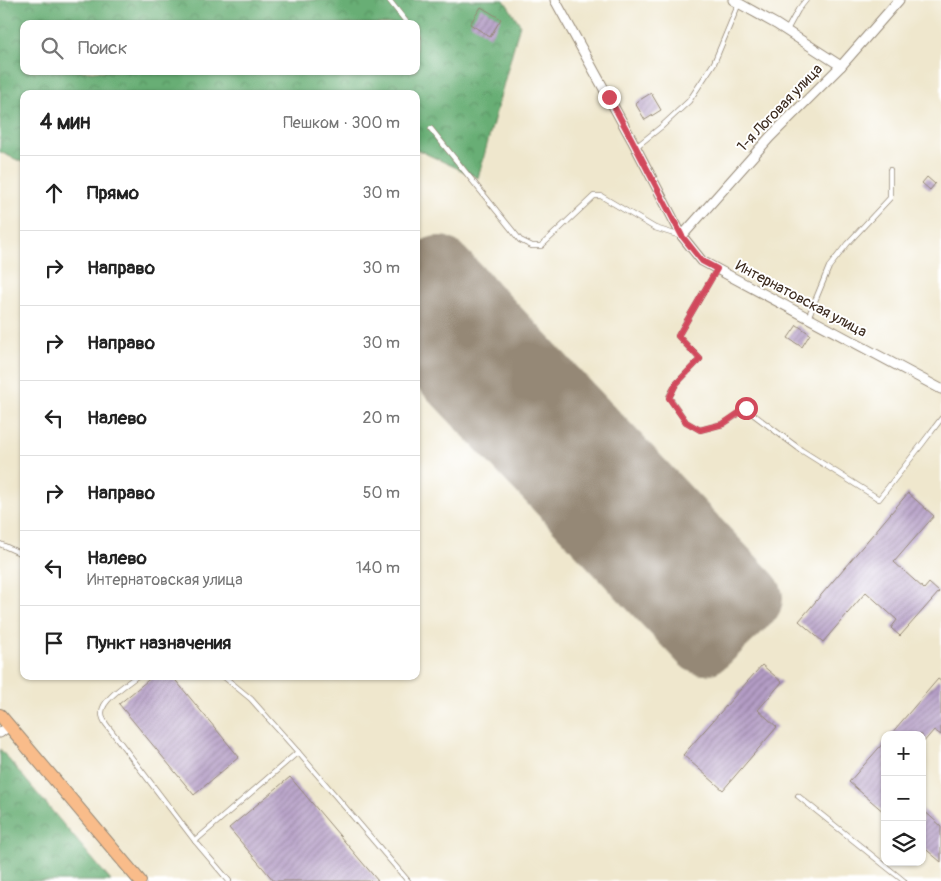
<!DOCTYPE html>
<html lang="ru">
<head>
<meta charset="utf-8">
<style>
  :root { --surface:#fff; --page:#f6f6f6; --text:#222; --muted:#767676; --line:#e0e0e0 }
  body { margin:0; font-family:Pangolin,sans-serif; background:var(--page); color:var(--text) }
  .controls { position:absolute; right:15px; bottom:15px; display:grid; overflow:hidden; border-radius:10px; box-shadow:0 1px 4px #0004 }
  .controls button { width:45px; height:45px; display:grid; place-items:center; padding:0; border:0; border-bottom:1px solid var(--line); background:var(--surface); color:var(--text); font:25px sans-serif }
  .stop { position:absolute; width:15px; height:15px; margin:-11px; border:4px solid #d1495b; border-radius:50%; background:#fff }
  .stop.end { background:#d1495b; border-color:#fff; box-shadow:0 1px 5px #0008 }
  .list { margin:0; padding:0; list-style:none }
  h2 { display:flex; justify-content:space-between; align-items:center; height:65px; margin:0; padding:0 20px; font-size:21px }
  h2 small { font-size:16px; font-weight:400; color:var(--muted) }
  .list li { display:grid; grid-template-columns:32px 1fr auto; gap:15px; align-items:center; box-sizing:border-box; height:75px; padding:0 20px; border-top:1px solid var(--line) }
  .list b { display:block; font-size:19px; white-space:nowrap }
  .list p { margin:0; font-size:16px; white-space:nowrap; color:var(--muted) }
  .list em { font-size:16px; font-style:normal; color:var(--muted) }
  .icon { flex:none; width:28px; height:28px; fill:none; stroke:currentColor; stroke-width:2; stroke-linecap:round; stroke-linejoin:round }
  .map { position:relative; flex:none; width:941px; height:881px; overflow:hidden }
  .search { position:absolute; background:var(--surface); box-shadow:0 1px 4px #0004; left:20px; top:20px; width:400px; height:55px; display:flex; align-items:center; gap:12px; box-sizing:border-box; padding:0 18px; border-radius:10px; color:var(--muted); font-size:19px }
  .panel { position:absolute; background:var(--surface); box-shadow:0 1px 4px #0004; left:20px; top:90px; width:400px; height:590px; border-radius:10px }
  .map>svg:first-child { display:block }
  .forest { fill:url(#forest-crowns); stroke:#516c49; fill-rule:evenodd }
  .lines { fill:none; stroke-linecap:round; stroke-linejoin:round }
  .runway { stroke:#958876; stroke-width:68 }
  .building { fill:url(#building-hatch) }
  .lane-casing { stroke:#958876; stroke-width:6 }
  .street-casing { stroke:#958876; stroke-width:11 }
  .primary-casing { stroke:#958876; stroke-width:14 }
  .lane { stroke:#fff; stroke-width:4.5 }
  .street { stroke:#fff; stroke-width:9 }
  .primary { stroke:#f9bc8a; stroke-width:12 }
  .route { stroke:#d1495b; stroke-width:6 }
  .labels { text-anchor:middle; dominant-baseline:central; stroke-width:4; stroke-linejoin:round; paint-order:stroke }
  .street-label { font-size:15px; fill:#3b2a1e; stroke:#fff }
</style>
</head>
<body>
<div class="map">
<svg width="941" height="881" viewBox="0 0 941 881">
  <defs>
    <pattern id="forest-crowns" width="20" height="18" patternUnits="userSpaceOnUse" patternTransform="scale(1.25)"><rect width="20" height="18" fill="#67ae74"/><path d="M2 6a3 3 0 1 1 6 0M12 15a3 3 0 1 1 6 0" fill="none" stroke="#568e5f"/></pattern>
    <pattern id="building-hatch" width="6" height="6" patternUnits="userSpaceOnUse" patternTransform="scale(1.25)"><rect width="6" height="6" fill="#b39cc5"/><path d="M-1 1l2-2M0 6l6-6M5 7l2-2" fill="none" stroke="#937f9f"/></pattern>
  </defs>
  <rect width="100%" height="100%" fill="#fff"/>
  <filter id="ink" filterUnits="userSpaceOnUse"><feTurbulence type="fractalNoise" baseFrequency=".02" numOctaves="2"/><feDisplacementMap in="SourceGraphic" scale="10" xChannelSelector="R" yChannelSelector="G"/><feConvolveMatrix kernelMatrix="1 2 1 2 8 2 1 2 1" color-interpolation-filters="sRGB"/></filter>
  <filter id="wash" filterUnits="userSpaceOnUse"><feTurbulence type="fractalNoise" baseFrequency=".0096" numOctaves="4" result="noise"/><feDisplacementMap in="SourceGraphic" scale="20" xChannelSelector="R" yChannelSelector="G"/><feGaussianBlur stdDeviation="1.12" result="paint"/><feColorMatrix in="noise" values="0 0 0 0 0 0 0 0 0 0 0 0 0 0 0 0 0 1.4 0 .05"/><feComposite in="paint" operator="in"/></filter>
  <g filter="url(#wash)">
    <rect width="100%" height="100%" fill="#efe7cd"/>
    <!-- forest -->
    <g class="forest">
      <path d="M0 0H504L520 24 478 178 416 149V94H24V163L0 152ZM24 24H416V71H24Z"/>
      <polygon points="0,749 111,881 0,881"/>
    </g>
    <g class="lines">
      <!-- runway -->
      <polyline class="runway" points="416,292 439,270 749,598 704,641 416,337"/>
    </g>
    <g id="blocks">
      <!-- building -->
      <g class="building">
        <polygon points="481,7 501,19 490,37 470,24"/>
        <polygon points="651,93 661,110 645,120 635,103"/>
        <polygon points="927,177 935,184 930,190 922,183"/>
        <polygon points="797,325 810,334 802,347 788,338"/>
        <polygon points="908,493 934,516 894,562 924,589 929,583 939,592 900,636 891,628 897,620 866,592 823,642 799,621"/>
        <polygon points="762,665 782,682 758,710 777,727 723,790 683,755"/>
        <polygon points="153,676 172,676 239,757 194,795 119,704"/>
        <polygon points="938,679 941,681 941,735 934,730 922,744 922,735 890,735"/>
        <polygon points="885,741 885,813 849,782"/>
        <polygon points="290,777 378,881 274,881 229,828"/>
        <polygon points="922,809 941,826 941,862 922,846"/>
      </g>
    </g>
  </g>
  <g filter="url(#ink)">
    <use href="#blocks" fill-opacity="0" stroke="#958876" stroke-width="1"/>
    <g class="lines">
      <!-- lane casing -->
      <g class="lane-casing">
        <g id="lane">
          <polyline points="389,0 408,24"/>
          <polyline points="787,30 798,10 806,0"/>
          <polyline points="416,34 418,37"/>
          <polyline points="431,129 520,240 532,246 541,246 594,196 601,196 655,228 681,236"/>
          <polyline points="636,147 661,127 689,101 714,63 739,3"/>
          <polyline points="717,269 678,336 700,359 676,384 669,397 686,422 700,430 723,424 746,409 801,450 879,499 922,444 941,419"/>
          <polyline points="808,318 829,267 847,244 890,198 890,170"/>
          <polyline points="0,544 24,555"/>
          <path d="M137 676C127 684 101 700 102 713 102 717 104 721 106 724L195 841 298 752"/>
          <polyline points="223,676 251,699 298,752 408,881"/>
          <polyline points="798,796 904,881"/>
          <polyline points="195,841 229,881"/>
        </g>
      </g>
      <!-- street casing -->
      <g class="street-casing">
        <g id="street">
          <polyline points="555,0 632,140 682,236 702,261 941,389"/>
          <polyline points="733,0 776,24 841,66"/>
          <polyline points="682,236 770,137 841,66 899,0"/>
          <polyline points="0,733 9,726"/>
        </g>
      </g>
      <!-- primary casing -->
      <g class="primary-casing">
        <polyline id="primary" points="0,715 140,881"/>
      </g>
      <!-- lane -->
      <use href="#lane" class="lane"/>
      <!-- street -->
      <use href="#street" class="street"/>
      <!-- primary -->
      <use href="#primary" class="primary"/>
    </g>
  </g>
  <g class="lines" filter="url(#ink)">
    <!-- route -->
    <polyline class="route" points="609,97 632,140 682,236 702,261 717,269 678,336 700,359 676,384 669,398 686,422 700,430 723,424 746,408"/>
  </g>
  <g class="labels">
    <!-- street labels -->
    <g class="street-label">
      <text transform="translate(780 108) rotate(-46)">1-я Логовая улица</text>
      <text transform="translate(801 299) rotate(28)">Интернатовская улица</text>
    </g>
  </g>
</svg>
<div class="controls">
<button>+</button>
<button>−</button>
<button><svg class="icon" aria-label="layers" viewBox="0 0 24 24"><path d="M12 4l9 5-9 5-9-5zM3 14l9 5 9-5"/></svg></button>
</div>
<div class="stop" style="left:746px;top:408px"></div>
<div class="stop end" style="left:609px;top:97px"></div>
<div class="search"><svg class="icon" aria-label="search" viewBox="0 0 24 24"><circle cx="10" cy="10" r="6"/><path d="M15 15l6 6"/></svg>Поиск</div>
<section class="panel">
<h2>4 мин<small>Пешком · 300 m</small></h2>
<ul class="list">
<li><svg class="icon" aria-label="ahead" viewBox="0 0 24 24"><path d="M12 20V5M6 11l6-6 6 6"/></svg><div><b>Прямо</b></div><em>30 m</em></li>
<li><svg class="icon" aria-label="right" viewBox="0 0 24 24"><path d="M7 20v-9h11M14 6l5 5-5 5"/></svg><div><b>Направо</b></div><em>30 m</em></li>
<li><svg class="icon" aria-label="right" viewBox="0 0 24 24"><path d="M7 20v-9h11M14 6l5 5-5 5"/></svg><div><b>Направо</b></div><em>30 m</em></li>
<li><svg class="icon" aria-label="left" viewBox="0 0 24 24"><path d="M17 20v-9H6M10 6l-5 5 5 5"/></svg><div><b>Налево</b></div><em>20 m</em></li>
<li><svg class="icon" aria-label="right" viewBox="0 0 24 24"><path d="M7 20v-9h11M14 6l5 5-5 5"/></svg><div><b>Направо</b></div><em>50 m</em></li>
<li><svg class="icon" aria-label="left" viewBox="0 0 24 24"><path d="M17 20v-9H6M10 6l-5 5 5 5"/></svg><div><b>Налево</b><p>Интернатовская улица</p></div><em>140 m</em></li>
<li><svg class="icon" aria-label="arrive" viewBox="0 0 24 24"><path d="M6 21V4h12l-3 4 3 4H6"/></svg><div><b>Пункт назначения</b></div></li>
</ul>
</section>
</div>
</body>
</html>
